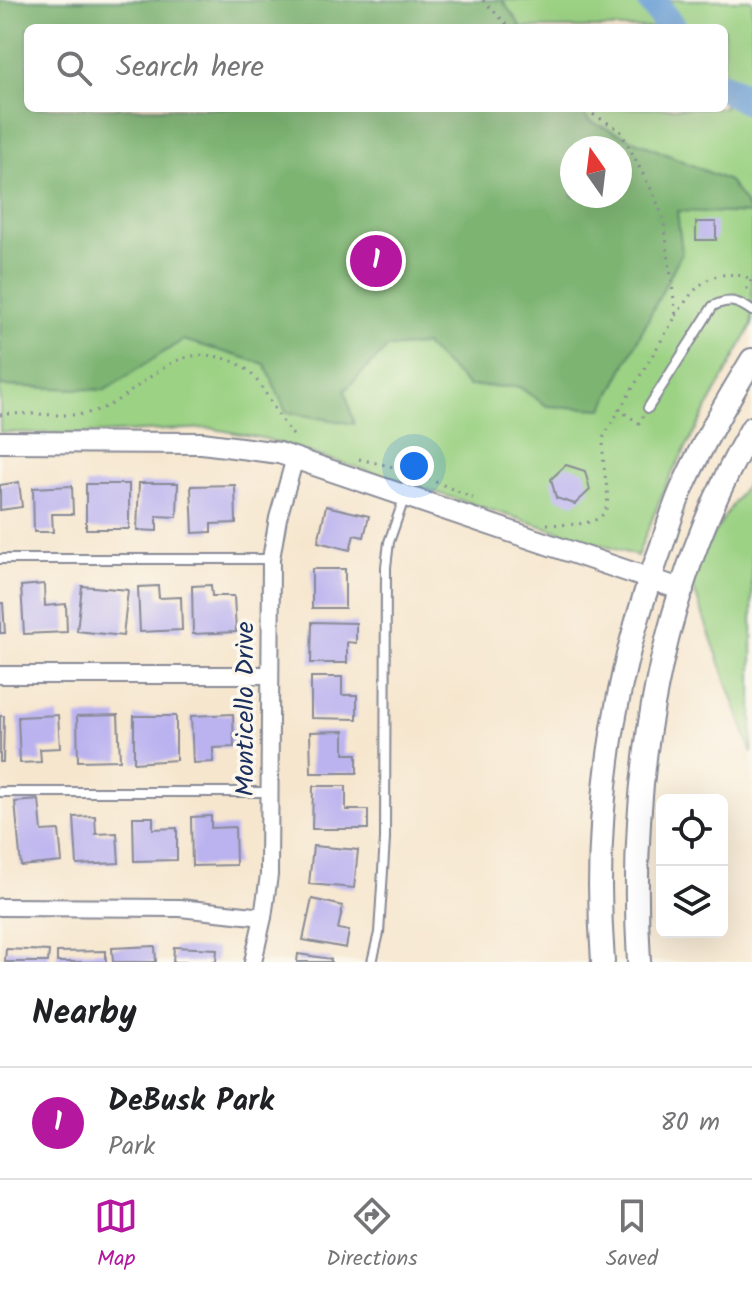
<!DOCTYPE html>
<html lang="en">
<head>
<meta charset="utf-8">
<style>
  :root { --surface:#fff; --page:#f6f6f6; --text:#202124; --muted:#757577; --line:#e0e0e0; --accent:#b5179e }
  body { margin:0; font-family:Kalam,sans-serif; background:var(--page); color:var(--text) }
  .controls { position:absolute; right:24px; bottom:24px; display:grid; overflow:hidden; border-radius:12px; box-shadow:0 8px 32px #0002 }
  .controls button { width:72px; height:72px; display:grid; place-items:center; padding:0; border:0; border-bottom:2px solid var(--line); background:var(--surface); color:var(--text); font:40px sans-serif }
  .compass { position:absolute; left:560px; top:136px; width:72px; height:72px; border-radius:50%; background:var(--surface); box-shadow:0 8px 32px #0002; rotate:346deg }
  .you { position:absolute; left:414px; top:466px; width:28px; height:28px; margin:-20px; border:6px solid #fff; border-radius:50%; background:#1a73e8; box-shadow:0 0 0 12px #1a73e833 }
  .badge { display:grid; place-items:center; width:52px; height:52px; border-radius:50%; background:var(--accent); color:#fff; font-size:26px; font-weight:700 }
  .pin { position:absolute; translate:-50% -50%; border:4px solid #fff; box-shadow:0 2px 8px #0006 }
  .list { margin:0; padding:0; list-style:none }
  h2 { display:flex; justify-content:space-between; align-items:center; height:104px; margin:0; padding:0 32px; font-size:34px }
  h2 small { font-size:26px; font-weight:400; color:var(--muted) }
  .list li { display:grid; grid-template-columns:52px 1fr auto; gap:24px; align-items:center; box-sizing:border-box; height:112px; padding:0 32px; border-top:2px solid var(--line) }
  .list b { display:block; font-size:30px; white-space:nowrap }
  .list p { margin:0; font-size:26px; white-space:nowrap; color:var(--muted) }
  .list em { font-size:26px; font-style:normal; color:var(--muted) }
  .icon { flex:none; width:44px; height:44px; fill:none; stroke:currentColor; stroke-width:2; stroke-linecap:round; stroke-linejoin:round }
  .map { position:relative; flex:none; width:752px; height:962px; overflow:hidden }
  .search { position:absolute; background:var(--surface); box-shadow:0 8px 32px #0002; left:24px; right:24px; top:24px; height:88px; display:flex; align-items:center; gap:20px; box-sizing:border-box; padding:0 28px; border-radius:12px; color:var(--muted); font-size:30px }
  .sheet { height:216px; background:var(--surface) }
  nav { display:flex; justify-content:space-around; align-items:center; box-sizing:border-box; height:112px; border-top:2px solid var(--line); background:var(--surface); font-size:22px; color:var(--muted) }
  nav a { display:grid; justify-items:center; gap:4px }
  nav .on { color:var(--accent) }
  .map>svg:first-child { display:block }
  .green { fill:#9cd284; stroke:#5c8071; stroke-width:2; fill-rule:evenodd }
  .forest { fill:#7db472; stroke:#4c7268; stroke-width:2; fill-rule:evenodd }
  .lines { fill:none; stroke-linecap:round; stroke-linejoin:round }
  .river { stroke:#699fd6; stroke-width:30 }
  .building { fill:#bbb3ef }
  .service-casing { stroke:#888a96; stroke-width:12 }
  .minor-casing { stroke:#888a96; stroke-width:20 }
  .tertiary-casing { stroke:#888a96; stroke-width:24 }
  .secondary-casing { stroke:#888a96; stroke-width:26 }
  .path { stroke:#888a96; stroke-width:3; stroke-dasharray:2 6; stroke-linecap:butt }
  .service { stroke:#fff; stroke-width:8 }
  .minor { stroke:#fff; stroke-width:16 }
  .tertiary { stroke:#fff; stroke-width:20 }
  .secondary { stroke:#fff; stroke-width:22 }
  .labels { text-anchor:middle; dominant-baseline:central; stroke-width:7; stroke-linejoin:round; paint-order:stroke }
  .street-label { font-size:26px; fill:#1b2f5e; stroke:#fbf7ec }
</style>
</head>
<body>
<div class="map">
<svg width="752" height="962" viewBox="0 0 752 962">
  <rect width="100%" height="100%" fill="#fbf7ec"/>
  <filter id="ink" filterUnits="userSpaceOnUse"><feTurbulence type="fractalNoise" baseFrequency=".0125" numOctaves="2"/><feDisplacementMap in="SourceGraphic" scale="16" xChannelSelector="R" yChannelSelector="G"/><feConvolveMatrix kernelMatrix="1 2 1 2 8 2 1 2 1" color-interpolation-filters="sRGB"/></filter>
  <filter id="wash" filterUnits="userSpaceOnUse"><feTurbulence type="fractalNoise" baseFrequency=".006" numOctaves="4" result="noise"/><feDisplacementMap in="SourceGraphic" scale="32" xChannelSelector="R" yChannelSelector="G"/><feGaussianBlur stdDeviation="1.8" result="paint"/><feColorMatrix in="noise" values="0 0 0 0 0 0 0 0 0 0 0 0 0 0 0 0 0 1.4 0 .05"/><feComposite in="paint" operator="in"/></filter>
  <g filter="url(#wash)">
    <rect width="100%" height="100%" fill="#f6e6ce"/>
    <!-- green -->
    <g class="green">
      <path d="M0 0H752V325L667 483 637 556 266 439 210 428 80 434 0 432ZM28 28H724V108H28ZM572 148H620V196H572Z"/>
      <polygon points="752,475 752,753 688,573"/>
    </g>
    <!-- forest -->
    <path class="forest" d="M0 0H502L522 28H28V108H580L589 121 729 181 752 214 677 211 682 252 603 409 547 406 519 387 468 386 425 345 387 348 345 390 354 424 286 412 265 364 183 340 105 390 0 386ZM572 148H620V196H572Z"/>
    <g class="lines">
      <!-- river -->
      <g class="river">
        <polyline points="652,0 671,28"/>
        <polyline points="724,87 752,102"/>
      </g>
    </g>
    <g id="blocks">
      <!-- building -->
      <g class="building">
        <rect x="696" y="222" width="20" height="18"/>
        <polygon points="566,465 585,471 590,490 575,504 556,498 551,479"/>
        <polygon points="19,482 22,507 0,510 0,485"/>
        <polygon points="139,483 178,483 177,517 157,516 157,531 137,530"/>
        <rect x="86" y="484" width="43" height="45"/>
        <polygon points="235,485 236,523 211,524 211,532 193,533 191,486"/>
        <polygon points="72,486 73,514 52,514 53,532 34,532 33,488"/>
        <polygon points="326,506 369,516 364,537 354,535 350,550 318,542"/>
        <rect x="312" y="569" width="33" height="39"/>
        <polygon points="44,584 45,606 66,604 67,632 24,634 21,586"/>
        <polygon points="211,585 212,596 234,596 236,632 193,634 192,586"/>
        <polygon points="82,586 128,590 123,636 77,631"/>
        <polygon points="158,586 159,598 181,597 182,630 140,632 138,587"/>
        <polygon points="0,603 3,603 5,633 0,633"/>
        <polygon points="312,622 356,623 356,643 347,642 347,663 311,663"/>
        <polygon points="311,677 342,677 342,695 357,695 357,719 311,718"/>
        <polygon points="233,714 234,747 213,748 213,762 193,763 191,716"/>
        <polygon points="58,715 60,748 40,749 41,762 20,763 18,717"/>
        <polygon points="118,715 120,760 78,761 77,716"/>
        <polygon points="0,716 4,716 3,762 0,762"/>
        <polygon points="134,716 176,716 176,760 134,763"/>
        <polygon points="344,731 344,754 357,754 357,773 311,773 310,732"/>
        <polygon points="313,786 346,786 346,810 368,810 368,829 312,829"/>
        <polygon points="39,800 42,831 59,830 62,862 21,866 15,802"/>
        <polygon points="95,816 96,834 117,833 119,863 77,865 74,817"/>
        <polygon points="211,816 211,828 235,827 236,865 192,866 191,817"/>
        <polygon points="133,817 153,817 153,829 177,828 177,860 134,861"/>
        <polygon points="313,846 358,850 354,888 309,884"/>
        <polygon points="312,899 343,906 338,929 349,931 346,948 303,940"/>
        <polygon points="155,946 156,962 113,962 112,948"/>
        <polygon points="174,947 217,949 216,962 173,962"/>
        <polygon points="6,949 49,951 48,962 5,962"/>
        <polygon points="106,951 106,962 57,962 57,952"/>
        <polygon points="298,954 331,959 331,962 297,962"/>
      </g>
    </g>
  </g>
  <g filter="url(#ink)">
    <use href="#blocks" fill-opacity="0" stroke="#888a96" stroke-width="2"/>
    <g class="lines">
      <!-- service casing -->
      <g class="service-casing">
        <g id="service">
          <path d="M648 408 713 306C729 298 738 301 752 311"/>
          <polyline points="0,559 271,559"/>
          <polyline points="0,792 269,792"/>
          <polyline points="372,962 379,933 385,839 386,567 389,542 405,496"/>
        </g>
      </g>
      <!-- minor casing -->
      <g class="minor-casing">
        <g id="minor">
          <polyline points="0,675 270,675"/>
          <polyline points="0,907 180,908 263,917"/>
          <polyline points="253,962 263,917 269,875 271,559 278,518 295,458"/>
        </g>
      </g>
      <!-- tertiary casing -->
      <g class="tertiary-casing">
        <polyline id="tertiary" points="0,442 202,443 279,453 683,590"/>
      </g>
      <!-- secondary casing -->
      <g class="secondary-casing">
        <g id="secondary">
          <path d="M603 962C592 820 612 678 662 545 669 524 675 502 685 482 704 441 728 399 752 360"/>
          <path d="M639 962C628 779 659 588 752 428"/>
        </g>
      </g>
      <!-- path -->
      <g class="path">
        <polyline points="483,0 510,28"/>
        <path d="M676 316C695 285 713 265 752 279L744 294"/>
        <polyline points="618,409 639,423 643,416"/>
        <path d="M0 415C32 410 68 421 98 410 140 395 168 345 218 357 228 359 237 362 246 369 268 388 275 418 296 438"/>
        <polyline points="359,459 411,471 473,498"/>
        <path d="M547 524C640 530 596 490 604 436L676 316 664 221 656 199 620 130 582 108"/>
      </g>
      <!-- service -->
      <use href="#service" class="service"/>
      <!-- minor -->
      <use href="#minor" class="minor"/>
      <!-- tertiary -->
      <use href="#tertiary" class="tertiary"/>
      <!-- secondary -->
      <use href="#secondary" class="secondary"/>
    </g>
  </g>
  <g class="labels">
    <!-- street labels -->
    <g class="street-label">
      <text transform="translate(246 709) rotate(-90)">Monticello Drive</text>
    </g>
  </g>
</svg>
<div class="controls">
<button><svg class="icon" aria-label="locate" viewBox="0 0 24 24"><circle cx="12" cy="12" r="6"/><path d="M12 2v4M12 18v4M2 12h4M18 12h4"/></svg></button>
<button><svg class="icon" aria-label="layers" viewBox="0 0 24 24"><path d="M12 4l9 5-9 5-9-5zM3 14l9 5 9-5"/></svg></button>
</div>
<svg class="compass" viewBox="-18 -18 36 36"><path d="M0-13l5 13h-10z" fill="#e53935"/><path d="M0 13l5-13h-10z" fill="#757577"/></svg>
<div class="you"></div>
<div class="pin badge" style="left:376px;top:261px">1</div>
<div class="search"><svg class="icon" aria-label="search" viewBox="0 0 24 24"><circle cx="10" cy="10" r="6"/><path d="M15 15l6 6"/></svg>Search here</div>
</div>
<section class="sheet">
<h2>Nearby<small></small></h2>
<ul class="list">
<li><span class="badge">1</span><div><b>DeBusk Park</b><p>Park</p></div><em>80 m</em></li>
</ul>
</section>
<nav>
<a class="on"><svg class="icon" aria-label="map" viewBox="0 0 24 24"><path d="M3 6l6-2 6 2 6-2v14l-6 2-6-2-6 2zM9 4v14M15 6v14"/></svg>Map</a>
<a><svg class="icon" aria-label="directions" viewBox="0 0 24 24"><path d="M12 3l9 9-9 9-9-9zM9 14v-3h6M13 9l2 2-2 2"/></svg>Directions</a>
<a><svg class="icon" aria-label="saved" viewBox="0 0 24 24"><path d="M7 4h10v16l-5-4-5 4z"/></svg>Saved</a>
</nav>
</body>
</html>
